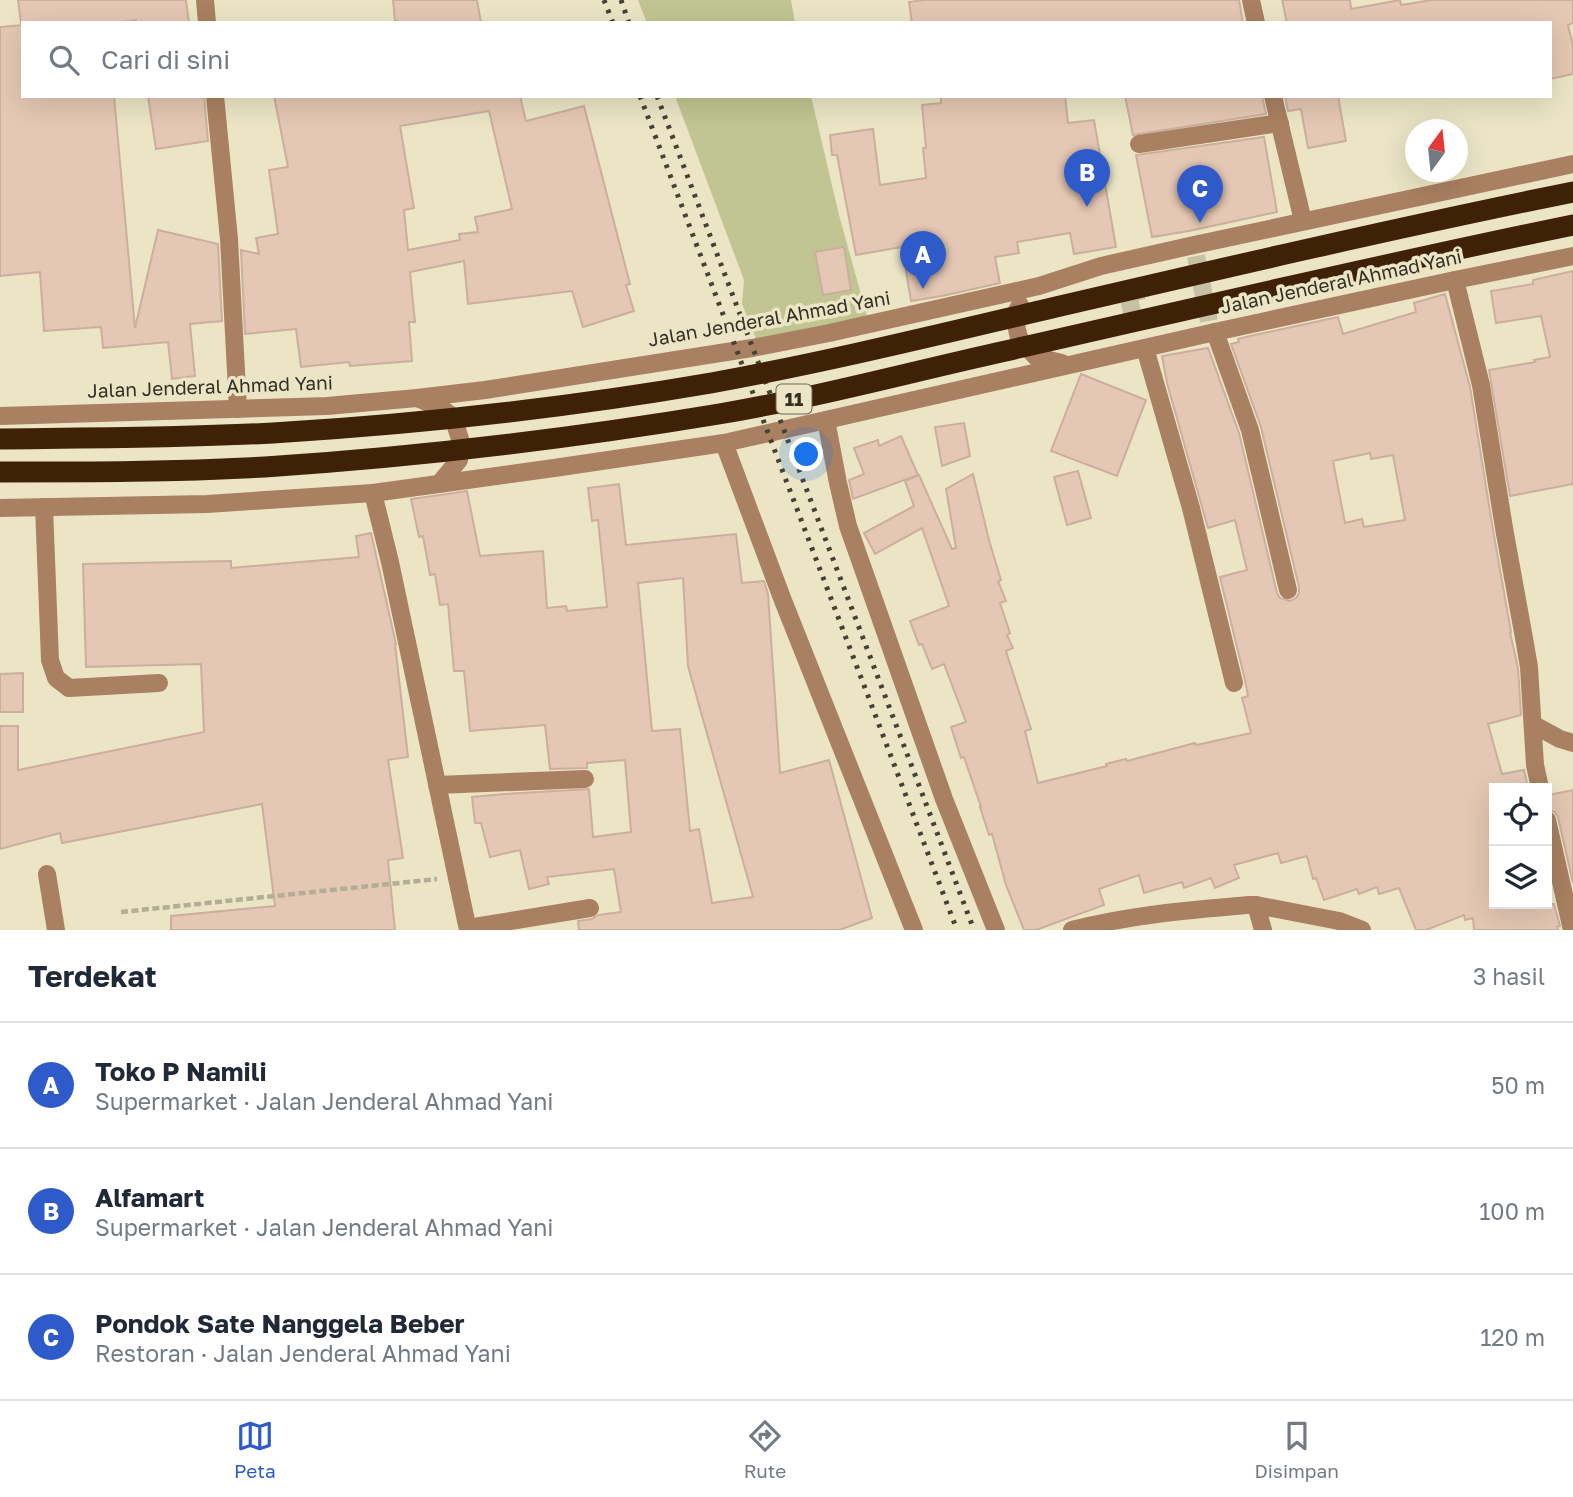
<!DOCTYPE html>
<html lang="id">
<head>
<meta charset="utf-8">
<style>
  :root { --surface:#fff; --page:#f6f6f7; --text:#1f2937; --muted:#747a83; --line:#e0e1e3; --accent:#2f5aca }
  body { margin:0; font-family:"Golos Text",sans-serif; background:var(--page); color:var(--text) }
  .controls { position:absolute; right:21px; bottom:21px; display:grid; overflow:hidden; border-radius:0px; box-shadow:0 7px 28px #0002 }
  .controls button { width:63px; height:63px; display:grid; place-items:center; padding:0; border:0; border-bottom:2px solid var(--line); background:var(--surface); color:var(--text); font:35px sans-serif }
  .compass { position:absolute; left:1405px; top:119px; width:63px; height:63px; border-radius:50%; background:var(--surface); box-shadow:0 7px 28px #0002; rotate:15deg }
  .you { position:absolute; left:807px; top:455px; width:24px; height:24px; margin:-18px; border:5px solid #fff; border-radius:50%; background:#1a73e8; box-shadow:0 0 0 10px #1a73e833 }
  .badge { display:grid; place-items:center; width:46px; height:46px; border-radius:50%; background:var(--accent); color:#fff; font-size:23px; font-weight:700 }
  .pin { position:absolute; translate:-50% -58px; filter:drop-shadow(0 2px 4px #0008) }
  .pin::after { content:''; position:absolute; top:37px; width:24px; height:21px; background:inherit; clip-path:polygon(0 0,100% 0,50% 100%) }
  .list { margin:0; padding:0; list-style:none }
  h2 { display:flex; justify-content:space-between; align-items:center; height:91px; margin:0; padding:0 28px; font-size:30px }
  h2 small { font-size:23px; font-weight:400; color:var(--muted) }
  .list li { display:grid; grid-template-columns:46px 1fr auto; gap:21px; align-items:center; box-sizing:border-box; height:126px; padding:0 28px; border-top:2px solid var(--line) }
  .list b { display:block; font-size:26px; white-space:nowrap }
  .list p { margin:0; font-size:23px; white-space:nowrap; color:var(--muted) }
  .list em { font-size:23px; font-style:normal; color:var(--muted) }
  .icon { flex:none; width:38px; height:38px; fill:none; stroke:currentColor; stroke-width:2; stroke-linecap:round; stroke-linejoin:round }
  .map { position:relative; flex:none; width:1573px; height:930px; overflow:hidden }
  .search { position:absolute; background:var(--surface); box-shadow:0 7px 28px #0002; left:21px; right:21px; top:21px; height:77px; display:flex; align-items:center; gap:18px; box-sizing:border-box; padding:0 24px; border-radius:0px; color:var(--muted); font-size:26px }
  .sheet { height:469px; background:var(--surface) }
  nav { display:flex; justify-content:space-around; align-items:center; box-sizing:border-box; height:98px; border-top:2px solid var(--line); background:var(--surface); font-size:19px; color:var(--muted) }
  nav a { display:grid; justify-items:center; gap:4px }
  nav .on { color:var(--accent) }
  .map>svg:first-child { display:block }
  .green { fill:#c1c591 }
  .building { fill:#e4c7b4; stroke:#cbaf9c; stroke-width:2; fill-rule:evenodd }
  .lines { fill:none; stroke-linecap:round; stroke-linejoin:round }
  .minor-tunnel { stroke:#c6c1a5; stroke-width:18; stroke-dasharray:18 9; stroke-linecap:butt }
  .path { stroke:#b2ad94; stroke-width:4.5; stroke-dasharray:7 3.5; stroke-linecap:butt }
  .minor { stroke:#a98061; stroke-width:18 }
  .rail { stroke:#454133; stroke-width:5; stroke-dasharray:3.5 7; stroke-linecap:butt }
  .highway-bridge { stroke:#3f2106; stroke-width:21 }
  .labels { text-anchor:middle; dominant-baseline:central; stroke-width:7; stroke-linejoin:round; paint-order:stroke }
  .shield { fill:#ebe5c6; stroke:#6a6654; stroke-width:2 }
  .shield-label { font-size:18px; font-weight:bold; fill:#322f23 }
  .street-label { font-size:19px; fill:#322f23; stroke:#ebe5c6 }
</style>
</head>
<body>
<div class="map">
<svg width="1573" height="930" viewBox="0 0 1573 930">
  <rect width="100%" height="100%" fill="#ebe5c6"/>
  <!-- green -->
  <g class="green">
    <polygon points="638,0 791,0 795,23 647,23"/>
    <polygon points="675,96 811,96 839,215 867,316 756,339 742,304 744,280"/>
  </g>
  <!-- building -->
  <g class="building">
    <polygon points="18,0 186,0 189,23 136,23 136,20 117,23 21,23"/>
    <polygon points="393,0 477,0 481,23 398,23 398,21 395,21"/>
    <polygon points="924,0 1239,0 1243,23 912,23 909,2"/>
    <polygon points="1282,0 1350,0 1351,9 1400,0 1401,5 1432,0 1573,0 1573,23 1568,25 1573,45 1573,74 1550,79 1550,23 1287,23"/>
    <polygon points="23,25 23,96 114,96 135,328 158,230 218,244 222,321 190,324 195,376 172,379 168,342 103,348 101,327 44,331 40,272 0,276 0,27"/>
    <polygon points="148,96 204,96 208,141 156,149"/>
    <path d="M274 96H520L526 121 584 106 630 284 626 285 634 311 583 327 572 291 468 304 464 261 410 272 415 322H409L412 361 350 366 349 362 301 367 296 329 245 334 241 250 259 254 256 238 278 234 269 170 288 167ZM489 111 512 209 475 217 478 232 459 234 460 240 408 250 404 210 414 208 400 126Z"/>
    <polygon points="941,96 1065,96 1068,123 1094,120 1116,247 1074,254 1070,233 1017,242 1019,253 995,257 1000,283 942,296 911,301 902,247 856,255 837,155 832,155 830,135 873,129 880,185 926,178 923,148 926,148 922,105 941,103"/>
    <polygon points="1125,96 1262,96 1266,114 1133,135"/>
    <polygon points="1285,96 1338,96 1346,141 1308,148 1301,109 1288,111"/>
    <polygon points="1264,137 1277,212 1189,231 1152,237 1136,155"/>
    <polygon points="844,247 851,290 823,295 815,252"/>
    <polygon points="1573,271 1573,484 1510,496 1489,370 1535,362 1534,360 1550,357 1541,316 1496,323 1491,291 1533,284 1533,280"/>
    <path d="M1445 294 1470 387 1493 530 1511 632H1510L1518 668 1521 715 1488 724 1502 774 1524 770 1528 788H1494V904H1554L1560 926 1557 927 1558 930H1474L1473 918 1465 920 1464 915 1426 930H1416L1399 888 1379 894 1377 887 1359 894 1357 889 1324 900 1316 878 1313 879 1307 856 1281 863 1278 853 1234 865 1239 878 1215 888 1211 878 1184 888 1182 882 1144 893 1139 875 1099 889 1104 905 1036 930H1024L1006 885 992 834 989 835 980 807H981L964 757 961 758 951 727 966 722 944 664 932 669 922 644 919 645 910 621 949 606 922 528 875 554 864 533 914 506 905 481 919 475 952 549 956 548 946 489 973 474 989 540 1001 580 998 581 1006 601 1000 603 1010 633 1007 635 1013 648 1006 651 1031 729 1025 731 1038 783 1107 766 1106 764 1126 759 1127 761 1195 743 1196 745 1251 733 1242 698 1248 696 1245 680 1220 577 1247 570 1235 520 1208 528 1167 383 1162 356 1208 348 1239 433 1277 593 1280 598 1290 601 1296 598 1299 593V587L1261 427 1231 344 1239 342 1238 339 1250 336 1338 317 1343 334 1416 312 1414 303ZM1370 453 1371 459 1393 455 1405 520 1364 527 1362 519 1345 523 1333 461Z"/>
    <polygon points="1081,374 1146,400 1117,476 1051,451"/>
    <polygon points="964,423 970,456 942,466 935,427"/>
    <polygon points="901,436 918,475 853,499 849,480 864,474 854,448 878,440 879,446"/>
    <polygon points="1078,471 1091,518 1067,525 1054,477"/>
    <path d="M619 484 626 545 736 534 742 583 764 581 768 594 780 773 829 760 872 918 839 930H579L578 921 592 919 598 915 621 912 614 869 547 877 549 884 529 889 520 850 490 857 481 823H475L472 797 505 794 589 789 593 837 631 832 625 760 587 763V768L550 769 545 725 470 731 464 671H454L448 604 440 605 435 574 430 575 423 536 419 537 411 499 467 491 480 556 543 551 547 608 566 606 567 611 607 607 598 520 592 521 588 488ZM683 578 688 666 753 897 712 903 699 829 690 831 680 729 652 731 638 583Z"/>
    <polygon points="371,533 396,644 395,644 408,757 388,760 403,858 388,860 395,930 171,930 171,916 275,906 262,804 62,843 60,833 0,849 0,726 18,726 18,770 204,732 201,664 86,667 83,564 231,561 231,568 359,557 356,536"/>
    <polygon points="23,673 23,712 0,712 0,674"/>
    <polygon points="1573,790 1573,883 1558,817 1555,812 1547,809 1547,797 1549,795"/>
  </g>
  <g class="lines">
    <!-- minor-tunnel -->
    <g class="minor-tunnel">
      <polyline points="1196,256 1209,321"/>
      <polyline points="1133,318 1128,293 1144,290"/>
    </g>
    <!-- path -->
    <polyline class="path" points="121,912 437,879"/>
    <!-- minor -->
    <g class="minor">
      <polyline points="205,0 207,23"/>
      <polyline points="1251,0 1256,23"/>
      <polyline points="215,96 229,239 238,409"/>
      <polyline points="1273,96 1303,221"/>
      <polyline points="1139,144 1280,123"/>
      <polyline points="1455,280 1481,385 1504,528 1524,638 1529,667 1535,765 1540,788"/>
      <polyline points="1020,305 1014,316 1019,338 1036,357 1062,363"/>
      <polyline points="1215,332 1250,430 1288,590"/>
      <polyline points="1145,348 1191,508 1234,683"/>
      <polyline points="417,398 441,408 453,417 460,439 459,460 439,484"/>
      <polyline points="0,416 327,406 417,398 485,390 752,348 829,333 1039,286 1101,266 1194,245 1573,164"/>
      <polyline points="826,420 838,483 848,526 944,799 996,930"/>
      <polyline points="724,443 782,598 914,930"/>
      <polyline points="373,493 390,562 468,930"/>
      <polyline points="44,507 50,660 56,678 69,688 159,683"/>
      <polyline points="0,508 207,504 373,493 554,468 724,443 1215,332 1455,280 1573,256"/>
      <polyline points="1534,725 1560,739 1573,743"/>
      <polyline points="437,785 585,779"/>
      <polyline points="1547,820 1572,930"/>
      <polyline points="47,874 56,930"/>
      <polyline points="1256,905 1263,930"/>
      <polyline points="468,928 590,908"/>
      <path d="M1072 930C1129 915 1189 910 1248 905H1256L1339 921 1362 930"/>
    </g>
    <!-- rail -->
    <g class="rail">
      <polyline points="604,0 613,23"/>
      <polyline points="621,0 629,23"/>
      <polyline points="640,96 957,930"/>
      <polyline points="657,96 974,930"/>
    </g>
    <!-- highway-bridge -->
    <g class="highway-bridge">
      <path d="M0 439C91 438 182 438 273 433 419 424 566 408 711 383 827 362 941 334 1056 307 1228 267 1400 227 1573 192"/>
      <path d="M0 472C88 472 177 472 265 467 417 457 568 439 719 414 814 398 907 373 1001 352 1191 309 1382 264 1573 225"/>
    </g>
  </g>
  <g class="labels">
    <!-- shield labels -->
    <rect class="shield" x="776.5" y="384.5" width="35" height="29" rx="5"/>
    <g class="shield-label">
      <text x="794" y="399">11</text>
    </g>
    <!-- street labels -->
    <g class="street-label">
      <text transform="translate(1341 281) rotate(-12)">Jalan Jenderal Ahmad Yani</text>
      <text transform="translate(769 318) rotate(-10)">Jalan Jenderal Ahmad Yani</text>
      <text transform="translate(210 386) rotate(-2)">Jalan Jenderal Ahmad Yani</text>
    </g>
  </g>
</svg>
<div class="controls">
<button><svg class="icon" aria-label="locate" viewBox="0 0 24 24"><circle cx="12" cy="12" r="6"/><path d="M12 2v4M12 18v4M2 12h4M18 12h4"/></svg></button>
<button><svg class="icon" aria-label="layers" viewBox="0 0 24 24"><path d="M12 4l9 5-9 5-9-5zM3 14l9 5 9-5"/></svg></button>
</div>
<svg class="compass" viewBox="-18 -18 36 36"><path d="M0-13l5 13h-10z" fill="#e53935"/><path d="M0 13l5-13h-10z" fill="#747a83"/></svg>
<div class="you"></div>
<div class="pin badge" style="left:923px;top:289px">A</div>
<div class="pin badge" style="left:1087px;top:207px">B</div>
<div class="pin badge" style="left:1200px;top:223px">C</div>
<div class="search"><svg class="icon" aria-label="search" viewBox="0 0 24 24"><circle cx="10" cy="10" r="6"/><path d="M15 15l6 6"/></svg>Cari di sini</div>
</div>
<section class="sheet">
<h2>Terdekat<small>3 hasil</small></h2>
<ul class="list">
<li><span class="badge">A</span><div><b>Toko P Namili</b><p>Supermarket · Jalan Jenderal Ahmad Yani</p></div><em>50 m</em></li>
<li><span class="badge">B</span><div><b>Alfamart</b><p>Supermarket · Jalan Jenderal Ahmad Yani</p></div><em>100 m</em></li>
<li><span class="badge">C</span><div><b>Pondok Sate Nanggela Beber</b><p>Restoran · Jalan Jenderal Ahmad Yani</p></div><em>120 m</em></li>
</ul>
</section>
<nav>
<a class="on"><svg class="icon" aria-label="map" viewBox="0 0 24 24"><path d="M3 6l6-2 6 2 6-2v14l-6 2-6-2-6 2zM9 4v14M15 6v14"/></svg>Peta</a>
<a><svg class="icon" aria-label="directions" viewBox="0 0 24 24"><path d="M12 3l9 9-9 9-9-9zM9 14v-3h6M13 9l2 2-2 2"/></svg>Rute</a>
<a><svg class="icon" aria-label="saved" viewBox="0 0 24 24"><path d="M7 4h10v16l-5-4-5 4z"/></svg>Disimpan</a>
</nav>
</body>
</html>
